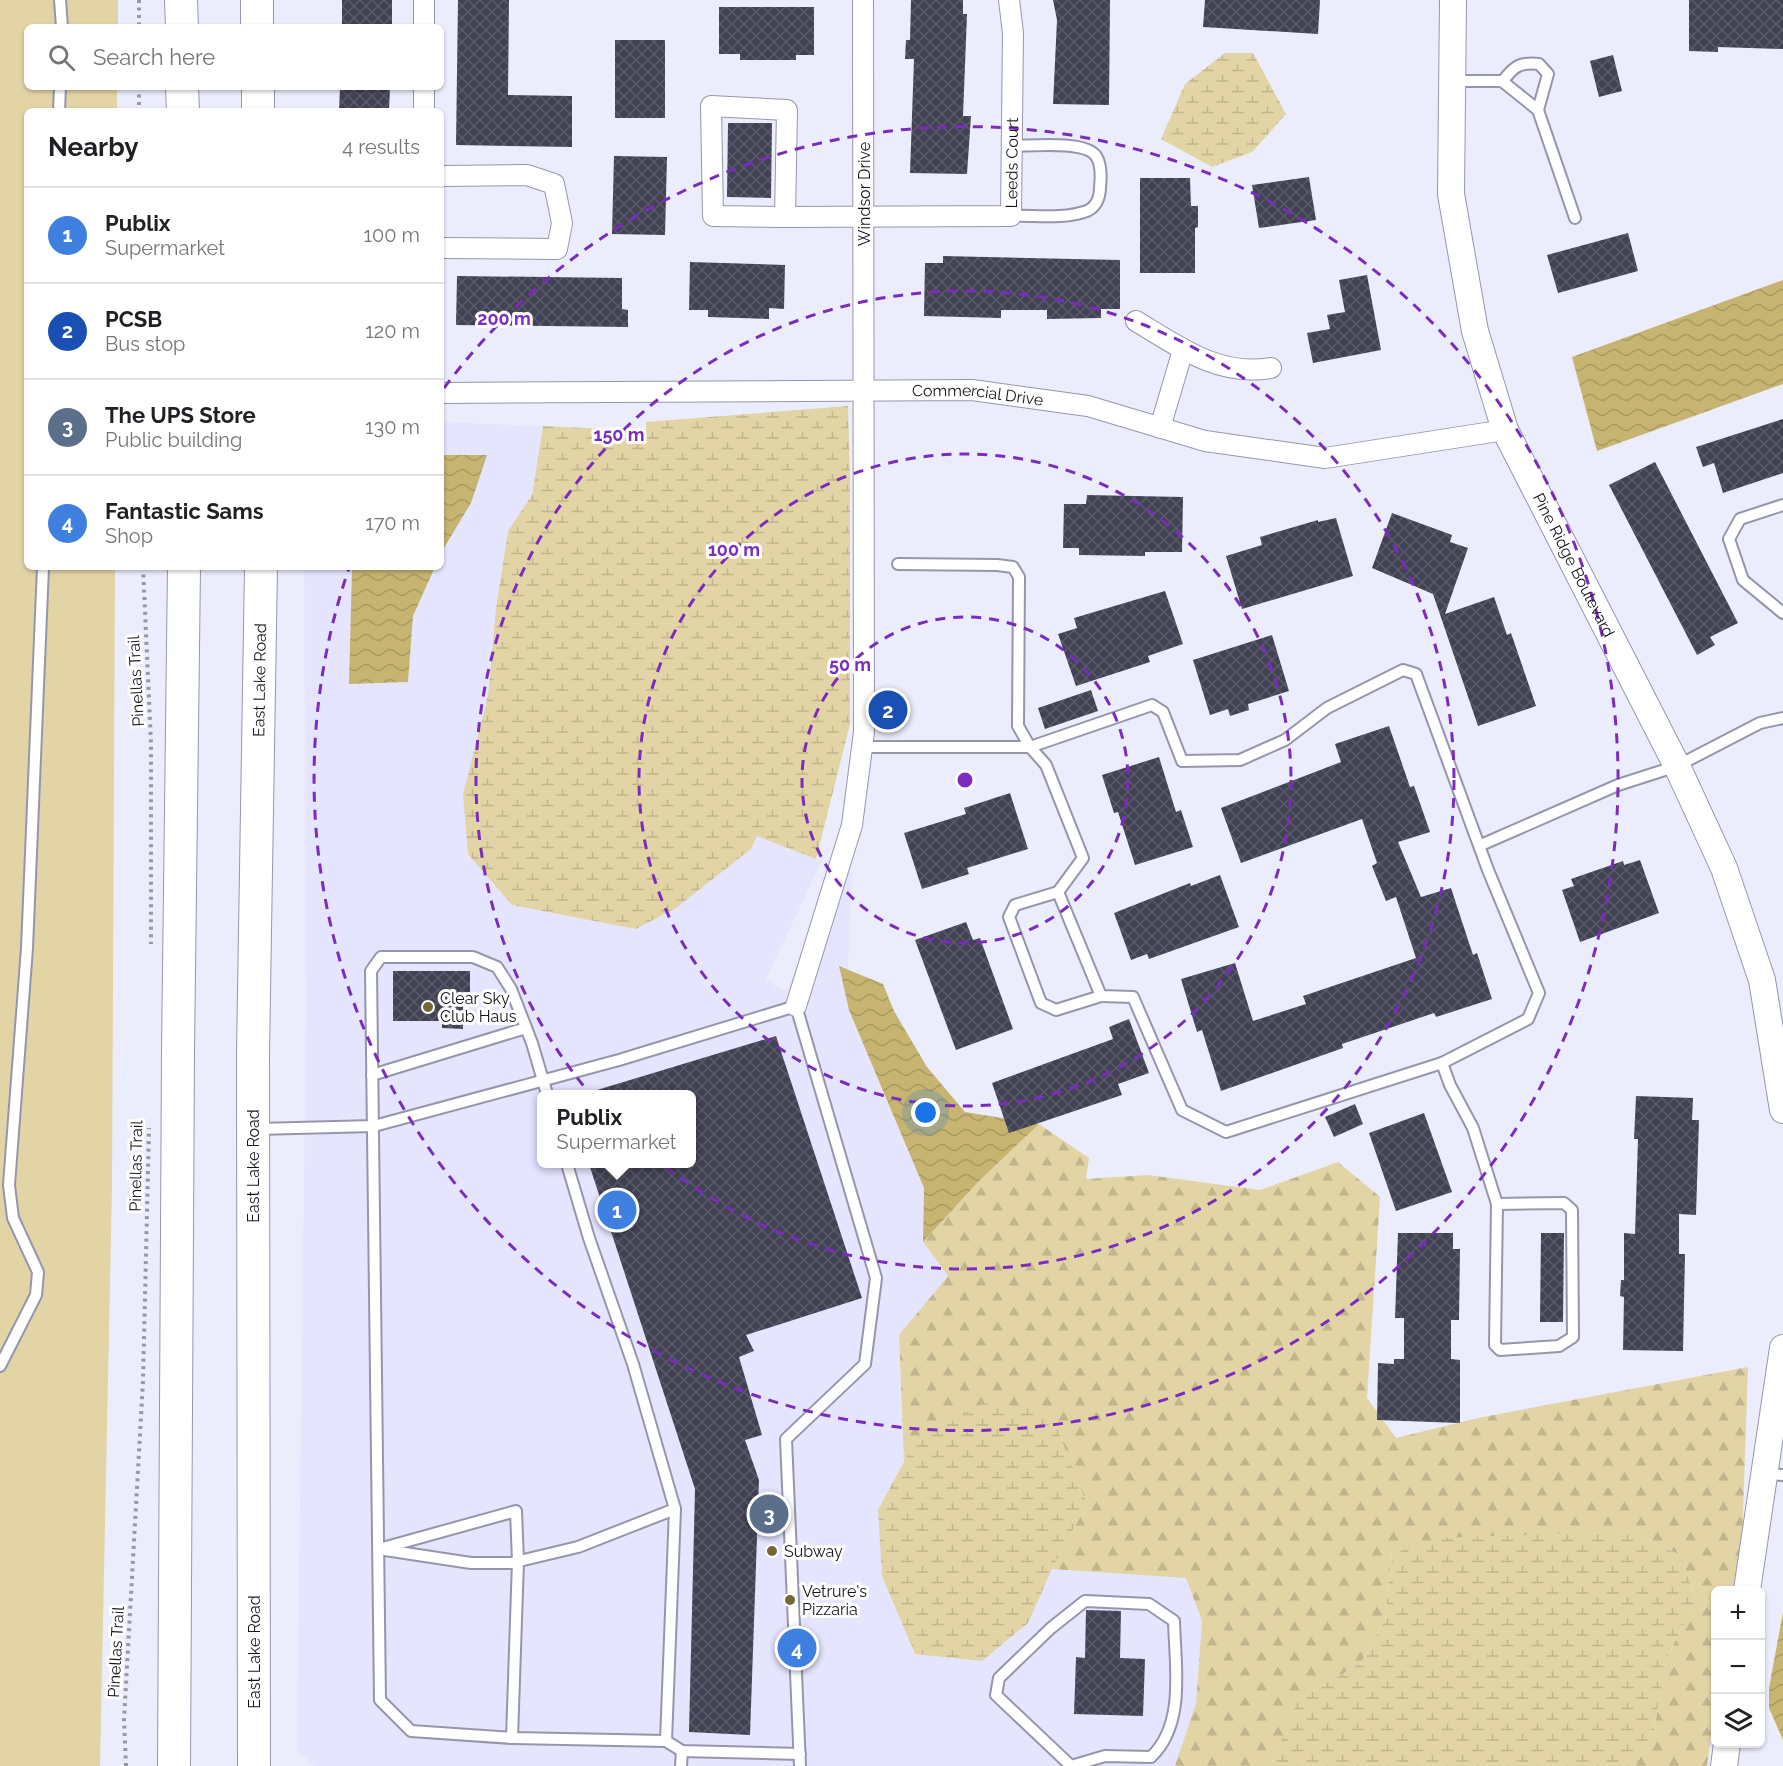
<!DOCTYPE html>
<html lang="en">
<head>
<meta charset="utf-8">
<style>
  :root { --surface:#fff; --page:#f6f6f6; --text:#202124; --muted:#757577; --line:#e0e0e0; --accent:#111827 }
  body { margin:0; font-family:Raleway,sans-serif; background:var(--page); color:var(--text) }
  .controls { position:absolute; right:18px; bottom:18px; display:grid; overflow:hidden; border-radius:9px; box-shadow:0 2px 4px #0004 }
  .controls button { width:54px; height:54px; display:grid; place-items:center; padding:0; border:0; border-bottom:2px solid var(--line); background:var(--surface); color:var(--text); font:30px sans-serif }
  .you { position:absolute; left:926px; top:1113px; width:21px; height:21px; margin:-15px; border:4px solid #fff; border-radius:50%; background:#1a73e8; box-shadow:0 0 0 9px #1a73e833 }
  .badge { display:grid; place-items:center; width:39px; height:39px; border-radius:50%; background:var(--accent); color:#fff; font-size:20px; font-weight:700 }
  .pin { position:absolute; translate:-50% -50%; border:3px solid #fff; box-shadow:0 2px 6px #0006 }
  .popup { position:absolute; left:537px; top:1090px; width:159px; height:78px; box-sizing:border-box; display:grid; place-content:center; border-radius:9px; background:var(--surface); filter:drop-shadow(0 2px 4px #0005); font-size:20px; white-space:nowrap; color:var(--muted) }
  .popup b { font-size:22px; color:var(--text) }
  .popup::after { content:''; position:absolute; left:50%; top:100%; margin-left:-12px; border:12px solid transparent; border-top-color:var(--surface) }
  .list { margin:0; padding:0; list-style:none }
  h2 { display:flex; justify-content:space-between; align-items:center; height:78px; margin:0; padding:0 24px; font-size:26px }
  h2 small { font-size:20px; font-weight:400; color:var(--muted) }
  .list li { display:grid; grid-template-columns:39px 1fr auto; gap:18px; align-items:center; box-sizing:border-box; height:96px; padding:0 24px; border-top:2px solid var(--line) }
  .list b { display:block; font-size:22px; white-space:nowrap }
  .list p { margin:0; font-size:20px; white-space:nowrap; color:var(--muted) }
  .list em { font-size:20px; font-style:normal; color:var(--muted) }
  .icon { flex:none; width:33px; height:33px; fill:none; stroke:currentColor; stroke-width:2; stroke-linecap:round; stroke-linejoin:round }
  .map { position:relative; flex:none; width:1783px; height:1766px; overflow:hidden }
  .search { position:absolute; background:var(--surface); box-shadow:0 2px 4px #0004; left:24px; top:24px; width:420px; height:66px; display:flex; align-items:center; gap:15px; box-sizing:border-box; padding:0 21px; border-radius:9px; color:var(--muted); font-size:22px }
  .panel { position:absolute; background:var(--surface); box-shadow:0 2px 4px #0004; left:24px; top:108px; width:420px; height:462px; border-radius:9px }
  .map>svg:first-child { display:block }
  .built { fill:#e5e5ff; fill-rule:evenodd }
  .grass { fill:#e2d4a4 }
  .forest { fill:url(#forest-firs) }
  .wetland { fill:url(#wetland-marsh) }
  .water { fill:url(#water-waves) }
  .building { fill:url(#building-cross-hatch) }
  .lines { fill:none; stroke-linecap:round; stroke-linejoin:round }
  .service-casing { stroke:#9596ac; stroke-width:14 }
  .minor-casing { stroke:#9596ac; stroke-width:22 }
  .tertiary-casing { stroke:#9596ac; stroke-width:28 }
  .primary-casing { stroke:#9596ac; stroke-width:34 }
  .path { stroke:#9797a4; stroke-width:4; stroke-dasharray:3 4.5; stroke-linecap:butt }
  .service { stroke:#fff; stroke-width:10 }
  .minor { stroke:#fff; stroke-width:20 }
  .tertiary { stroke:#fff; stroke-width:26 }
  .primary { stroke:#fff; stroke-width:32 }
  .ring { fill:none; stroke:#7b2cbf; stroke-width:3; stroke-dasharray:10 8 }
  .poi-dot { fill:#756734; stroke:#fff; stroke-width:2 }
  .labels { text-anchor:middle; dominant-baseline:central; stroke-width:6; stroke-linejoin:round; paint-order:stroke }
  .street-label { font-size:16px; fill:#14141d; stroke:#fff }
  .poi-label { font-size:16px; fill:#14141d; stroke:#fff; text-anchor:start }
  .centre { fill:#7b2cbf; stroke:#fff; stroke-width:3 }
  .ring-label { font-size:18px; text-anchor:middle; font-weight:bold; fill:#7b2cbf; stroke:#fff; stroke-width:6; stroke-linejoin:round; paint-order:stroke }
</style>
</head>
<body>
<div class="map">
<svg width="1783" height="1766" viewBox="0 0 1783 1766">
  <defs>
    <pattern id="forest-firs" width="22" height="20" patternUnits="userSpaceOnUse" patternTransform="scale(1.5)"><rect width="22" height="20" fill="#e2d4a4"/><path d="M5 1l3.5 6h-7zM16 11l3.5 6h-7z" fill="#c1b58d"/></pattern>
    <pattern id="wetland-marsh" width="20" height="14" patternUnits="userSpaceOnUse" patternTransform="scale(1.5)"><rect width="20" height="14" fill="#e2d4a4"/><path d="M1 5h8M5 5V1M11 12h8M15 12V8" fill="none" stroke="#c1b58d"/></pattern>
    <pattern id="water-waves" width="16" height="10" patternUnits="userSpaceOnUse" patternTransform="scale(1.5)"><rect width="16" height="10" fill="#c7b470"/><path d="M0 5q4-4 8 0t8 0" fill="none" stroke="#aa9a61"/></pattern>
    <pattern id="building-cross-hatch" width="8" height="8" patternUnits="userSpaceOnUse" patternTransform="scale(1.5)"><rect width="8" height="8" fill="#424255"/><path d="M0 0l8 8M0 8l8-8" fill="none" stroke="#5a5a69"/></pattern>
  </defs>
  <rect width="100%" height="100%" fill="#ecedfc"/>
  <!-- built -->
  <path class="built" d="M441 422 543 426 532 495 508 532 496 608 488 696 463 794 636 929 676 908 751 849 757 836 822 861 766 979 786 991 843 870 852 873 848 970 839 967 849 1010 924 1188 923 1243 948 1276 899 1335 904 1463 878 1510 882 1576 915 1653 1028 1623 1052 1569 1186 1578 1202 1621 1196 1704 1175 1766H314L297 1749 306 1016 304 567H352L349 684 408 682 413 616 435 567H441V553L471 503 486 455H441ZM542 1094H692V1164H542Z"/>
  <!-- grass -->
  <polygon class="grass" points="0,0 118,0 118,27 27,27 27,87 117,87 117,111 27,111 27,567 115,567 112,1186 100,1766 0,1766"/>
  <!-- forest -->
  <polygon class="forest" points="1039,1124 1089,1158 1086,1179 1148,1175 1260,1190 1338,1162 1380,1197 1367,1398 1396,1438 1478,1418 1748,1367 1742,1544 1734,1590 1716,1590 1715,1709 1707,1766 1635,1766 1654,1730 1667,1658 1696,1599 1680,1555 1630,1531 1545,1535 1392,1554 1385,1620 1361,1663 1298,1700 1271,1766 1175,1766 1196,1703 1202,1621 1186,1578 1052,1569 1087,1504 913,1445 904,1463 899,1335 948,1276 923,1242 980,1180"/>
  <!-- wetland -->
  <g class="wetland">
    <polygon points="1225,53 1253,53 1286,114 1252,152 1212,167 1161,139 1185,84"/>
    <polygon points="848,406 850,481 850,724 816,859 757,836 751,849 676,908 636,929 512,905 468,854 463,794 488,696 496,608 508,531 532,495 543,426 646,431 646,422"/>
    <polygon points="982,1403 1050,1410 1087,1504 1052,1569 1028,1623 982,1661 915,1654 882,1576 878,1510 913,1445"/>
    <polygon points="1630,1531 1680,1555 1696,1599 1667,1658 1654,1730 1635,1766 1271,1766 1298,1700 1361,1663 1385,1620 1392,1554 1438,1538"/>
  </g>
  <!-- water -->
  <g class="water">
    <polygon points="1783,280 1783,384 1597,451 1572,357"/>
    <polygon points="441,455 487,455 471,503 441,553"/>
    <polygon points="352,567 435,567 413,616 408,682 349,684"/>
    <polygon points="839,966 883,984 894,1011 927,1067 965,1112 1039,1124 980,1180 923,1242 924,1188 849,1010"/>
    <polygon points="1783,1612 1783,1740 1769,1708 1769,1688"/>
  </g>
  <!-- building -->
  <g class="building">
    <rect x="342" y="0" width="50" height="27"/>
    <polygon points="458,0 509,0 508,95 572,96 572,147 456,145"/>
    <polygon points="911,0 963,0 963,14 967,14 963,116 971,116 967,174 910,173 914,59 905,59 906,40 910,40"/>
    <polygon points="1053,0 1110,0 1109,105 1053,104 1057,20"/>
    <polygon points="1205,0 1320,0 1318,34 1203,27"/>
    <polygon points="1689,0 1783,0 1783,49 1718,47 1718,52 1689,51"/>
    <polygon points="719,7 814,7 814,55 796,55 796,60 740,60 740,54 719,54"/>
    <rect x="615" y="40" width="50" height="78"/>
    <polygon points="1613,55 1622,91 1599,97 1590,61"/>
    <polygon points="340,87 390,87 389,111 339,111"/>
    <polygon points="728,123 772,123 771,198 727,197"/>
    <polygon points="614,156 667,157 665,235 612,234"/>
    <polygon points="1309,177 1316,220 1259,228 1252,185"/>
    <polygon points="1140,178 1190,178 1191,206 1198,206 1198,227 1195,228 1195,273 1140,273"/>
    <polygon points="1628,233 1638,271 1558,293 1547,255"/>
    <polygon points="943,256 1120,260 1120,309 1101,309 1101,318 1047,319 1047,310 1001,310 1001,318 924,316 925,263 943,263"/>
    <polygon points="690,262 785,265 784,309 769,308 769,319 708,317 708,310 689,310"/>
    <polygon points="1367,275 1381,350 1313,363 1307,333 1330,329 1327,315 1345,312 1339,280"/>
    <polygon points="457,276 622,278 622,309 628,310 628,327 456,325"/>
    <polygon points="1783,419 1783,473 1723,493 1714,463 1703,467 1696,447"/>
    <polygon points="1655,462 1738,623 1710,637 1715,645 1697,655 1609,485"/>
    <polygon points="1087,495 1183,497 1182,552 1145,552 1145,556 1079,555 1079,548 1063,548 1064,504 1086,504"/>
    <polygon points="1392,513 1452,535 1450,542 1468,548 1445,614 1494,597 1507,635 1511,633 1536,706 1478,726 1433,594 1372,568"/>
    <polygon points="1336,518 1353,576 1242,609 1226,556 1262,545 1260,537 1318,520 1318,522"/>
    <polygon points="1165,591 1183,644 1148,656 1150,662 1076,686 1058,634 1077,628 1074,618"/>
    <polygon points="1272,635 1289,691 1248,704 1249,710 1230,716 1228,709 1210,715 1193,660"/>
    <polygon points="1091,690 1098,711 1045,729 1038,708"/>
    <polygon points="1389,726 1410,787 1414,786 1430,832 1398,842 1421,897 1451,888 1473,955 1477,953 1492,999 1436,1017 1434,1013 1342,1044 1343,1048 1221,1091 1202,1030 1197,1032 1181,979 1235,963 1253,1021 1306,1004 1303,996 1416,958 1396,897 1386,901 1372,866 1377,863 1362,819 1241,863 1221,808 1341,762 1335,744"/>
    <polygon points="1159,757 1176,812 1181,810 1193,847 1135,865 1118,812 1114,813 1102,775"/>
    <polygon points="1010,793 1028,849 967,868 969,874 922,889 904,833 966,814 964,808"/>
    <polygon points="1640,860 1659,913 1580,942 1562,890 1574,886 1571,879 1623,861 1624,865"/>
    <polygon points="1220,875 1239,927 1149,959 1147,954 1131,960 1114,913 1190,883 1191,886"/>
    <polygon points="966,922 973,940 980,938 1013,1029 956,1050 915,940"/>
    <polygon points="393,971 470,971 470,992 463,992 463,1029 442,1028 442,1021 393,1021"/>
    <polygon points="1129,1019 1149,1073 1118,1084 1122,1095 1009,1133 992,1083 1113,1039 1109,1027"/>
    <polygon points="776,1036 862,1298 746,1335 754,1351 739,1357 762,1435 745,1440 759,1480 750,1735 689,1732 695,1489 589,1164 692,1164 692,1095 597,1095 597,1090"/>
    <polygon points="1636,1096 1693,1098 1692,1120 1699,1120 1696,1215 1679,1214 1679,1254 1685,1254 1683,1351 1623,1350 1624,1297 1620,1296 1621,1280 1624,1280 1624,1233 1635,1234 1638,1139 1634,1139"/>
    <polygon points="1355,1104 1363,1124 1334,1137 1325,1117"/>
    <polygon points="1424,1113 1452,1192 1396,1211 1369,1133"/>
    <polygon points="1398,1233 1453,1233 1453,1249 1460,1249 1459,1320 1451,1320 1451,1359 1460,1360 1460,1423 1377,1420 1378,1363 1394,1364 1394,1359 1404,1359 1404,1318 1395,1318"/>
    <polygon points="1541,1233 1564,1233 1563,1322 1540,1322"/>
    <polygon points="1086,1610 1121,1611 1120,1658 1145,1659 1143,1716 1074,1714 1076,1657 1085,1658"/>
  </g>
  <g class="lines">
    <!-- service casing -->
    <g class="service-casing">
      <g id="service">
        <polyline points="60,0 62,27"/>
        <polyline points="1451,81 1502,81 1538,110 1575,218"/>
        <path d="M1503 81C1514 66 1520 62 1539 64L1548 74 1538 110"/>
        <polyline points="59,111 60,87"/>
        <path d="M1011 216C1033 215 1063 219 1084 212 1095 209 1100 199 1100 187 1101 178 1102 165 1096 156 1085 140 1030 146 1012 146"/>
        <polyline points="1783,505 1740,519 1729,539 1743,580 1783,613"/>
        <polyline points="898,564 997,565 1013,567 1019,577 1018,726 1030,747 1046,765 1083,858 1058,892 1101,996 1133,997 1182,1110 1226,1132 1442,1063"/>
        <polyline points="863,747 1030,747 1152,705 1163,712 1182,761 1240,760 1285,740 1327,708 1403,670 1416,674 1488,870 1539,993 1528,1019 1442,1063 1450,1085 1473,1128 1497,1204 1564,1203 1572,1210 1573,1337 1559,1346 1500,1350 1495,1345 1497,1204"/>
        <polyline points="1481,845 1618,785 1677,766 1760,723 1783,718"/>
        <polyline points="1058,892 1015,905 1009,917 1041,1003 1056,1010 1101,996"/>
        <polyline points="372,1075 526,1028"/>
        <polyline points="547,1094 532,1043 511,989 497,967 473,957 381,957 371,971 380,1700 411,1731 512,1738 666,1741 682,1751 800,1754"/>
        <polyline points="257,1129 374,1126 619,1060 796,1006 876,1278 865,1364 786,1439 800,1766"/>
        <polyline points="567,1164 589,1238 633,1364 675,1509 666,1741"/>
        <polyline points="0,1366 36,1295 38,1272 13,1218 9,1185 27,948 43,567"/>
        <polyline points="1764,1474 1783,1475"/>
        <polyline points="379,1549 516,1511 518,1561 512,1738"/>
        <polyline points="385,1550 471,1563 511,1563 578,1547 675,1509"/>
        <path d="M1085 1601 1149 1604 1174 1621C1175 1665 1186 1724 1151 1757L1105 1756 1071 1766 996 1695 999 1678 1051 1628Z"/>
        <polyline points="681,1766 682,1751"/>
      </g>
    </g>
    <!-- minor casing -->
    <g class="minor-casing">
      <g id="minor">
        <polyline points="424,0 424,27"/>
        <polyline points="424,87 424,111"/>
        <polygon points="711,106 787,110 785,217 713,216"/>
        <polyline points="441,176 527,175 554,184 562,223 557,249 441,248"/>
        <path id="s1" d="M785 217 1011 216 1013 33 1009 0"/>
        <path d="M1136 321C1179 347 1219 377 1271 368"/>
        <path id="s2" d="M441 393 972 390 1088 406 1205 441 1325 458 1505 430"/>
        <polyline points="1160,428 1183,350"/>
        <polyline points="796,1006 852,825 864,732 863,0"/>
      </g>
    </g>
    <!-- tertiary casing -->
    <g class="tertiary-casing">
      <g id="tertiary">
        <path id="s3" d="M1453 0 1451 194 1475 331 1505 430 1677 766 1724 868 1762 980 1783 1110"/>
        <polyline points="1747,1590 1783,1348"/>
        <polyline points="1724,1766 1727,1744"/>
      </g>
    </g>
    <!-- primary casing -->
    <g class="primary-casing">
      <g id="primary">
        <polyline points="181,0 182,27"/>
        <polyline points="257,0 257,27"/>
        <polyline points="182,87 183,111"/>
        <polyline points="258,87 258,111"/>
        <polyline points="174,1766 178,1052 184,567"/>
        <path id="s4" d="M254 1766 253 1053 261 567"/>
      </g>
    </g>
    <!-- path -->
    <g class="path">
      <polyline points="139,0 139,27"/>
      <polyline points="139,87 139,111"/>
      <polyline points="143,567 151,743 151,944"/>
      <polyline points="126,1766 124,1720 143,1381 149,1128"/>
    </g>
    <!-- service -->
    <use href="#service" class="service"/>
    <!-- minor -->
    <use href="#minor" class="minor"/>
    <!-- tertiary -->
    <use href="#tertiary" class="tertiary"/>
    <!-- primary -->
    <use href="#primary" class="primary"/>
  </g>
  <!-- distance rings -->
  <g class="ring">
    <circle cx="965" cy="780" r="163"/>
    <circle cx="965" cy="780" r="326"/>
    <circle cx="965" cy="780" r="489"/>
    <path d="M444 388A652 652 0 1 1 349 568"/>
  </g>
  <!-- markers -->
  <g class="poi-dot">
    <circle cx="428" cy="1007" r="6"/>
    <circle cx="772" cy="1551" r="6"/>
    <circle cx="790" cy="1600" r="6"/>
  </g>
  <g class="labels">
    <!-- street labels -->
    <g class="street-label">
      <text stroke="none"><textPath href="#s1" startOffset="279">Leeds Court</textPath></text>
      <text transform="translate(864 194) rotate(-90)">Windsor Drive</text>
      <text stroke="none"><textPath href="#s2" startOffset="537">Commercial Drive</textPath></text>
      <text stroke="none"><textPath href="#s3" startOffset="588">Pine Ridge Boulevard</textPath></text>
      <text transform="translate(136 681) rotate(-93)">Pinellas Trail</text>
      <text stroke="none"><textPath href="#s4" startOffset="1086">East Lake Road</textPath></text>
      <text transform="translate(136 1166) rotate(-89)">Pinellas Trail</text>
      <text transform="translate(253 1166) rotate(-90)">East Lake Road</text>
      <text transform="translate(116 1652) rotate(-87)">Pinellas Trail</text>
      <text transform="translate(254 1652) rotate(-90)">East Lake Road</text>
    </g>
    <!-- poi labels -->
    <g class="poi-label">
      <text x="440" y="998">Clear Sky<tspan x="440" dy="18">Club Haus</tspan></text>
      <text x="784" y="1551">Subway</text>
      <text x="802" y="1591">Vetrure's<tspan x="802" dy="18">Pizzaria</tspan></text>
    </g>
  </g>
  <circle cx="965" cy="780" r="9" class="centre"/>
  <g class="ring-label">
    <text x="504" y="325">200 m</text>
    <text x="619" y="441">150 m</text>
    <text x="734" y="556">100 m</text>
    <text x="850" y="671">50 m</text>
  </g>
</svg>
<div class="controls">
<button>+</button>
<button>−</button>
<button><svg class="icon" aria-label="layers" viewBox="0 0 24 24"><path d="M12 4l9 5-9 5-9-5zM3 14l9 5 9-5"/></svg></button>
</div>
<div class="you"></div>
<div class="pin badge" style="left:617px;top:1210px;background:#3f7fe0">1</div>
<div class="popup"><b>Publix</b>Supermarket</div>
<div class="pin badge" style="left:888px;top:710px;background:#1a4fb4">2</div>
<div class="pin badge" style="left:769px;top:1514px;background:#5c6f8a">3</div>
<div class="pin badge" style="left:797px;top:1648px;background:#3f7fe0">4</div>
<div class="search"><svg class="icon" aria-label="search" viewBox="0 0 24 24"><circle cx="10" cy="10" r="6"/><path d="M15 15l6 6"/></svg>Search here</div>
<section class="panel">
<h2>Nearby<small>4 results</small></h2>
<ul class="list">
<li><span class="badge" style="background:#3f7fe0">1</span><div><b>Publix</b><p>Supermarket</p></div><em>100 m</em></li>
<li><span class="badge" style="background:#1a4fb4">2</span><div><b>PCSB</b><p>Bus stop</p></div><em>120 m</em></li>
<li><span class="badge" style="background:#5c6f8a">3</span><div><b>The UPS Store</b><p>Public building</p></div><em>130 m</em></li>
<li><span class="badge" style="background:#3f7fe0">4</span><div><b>Fantastic Sams</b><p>Shop</p></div><em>170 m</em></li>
</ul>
</section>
</div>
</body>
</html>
